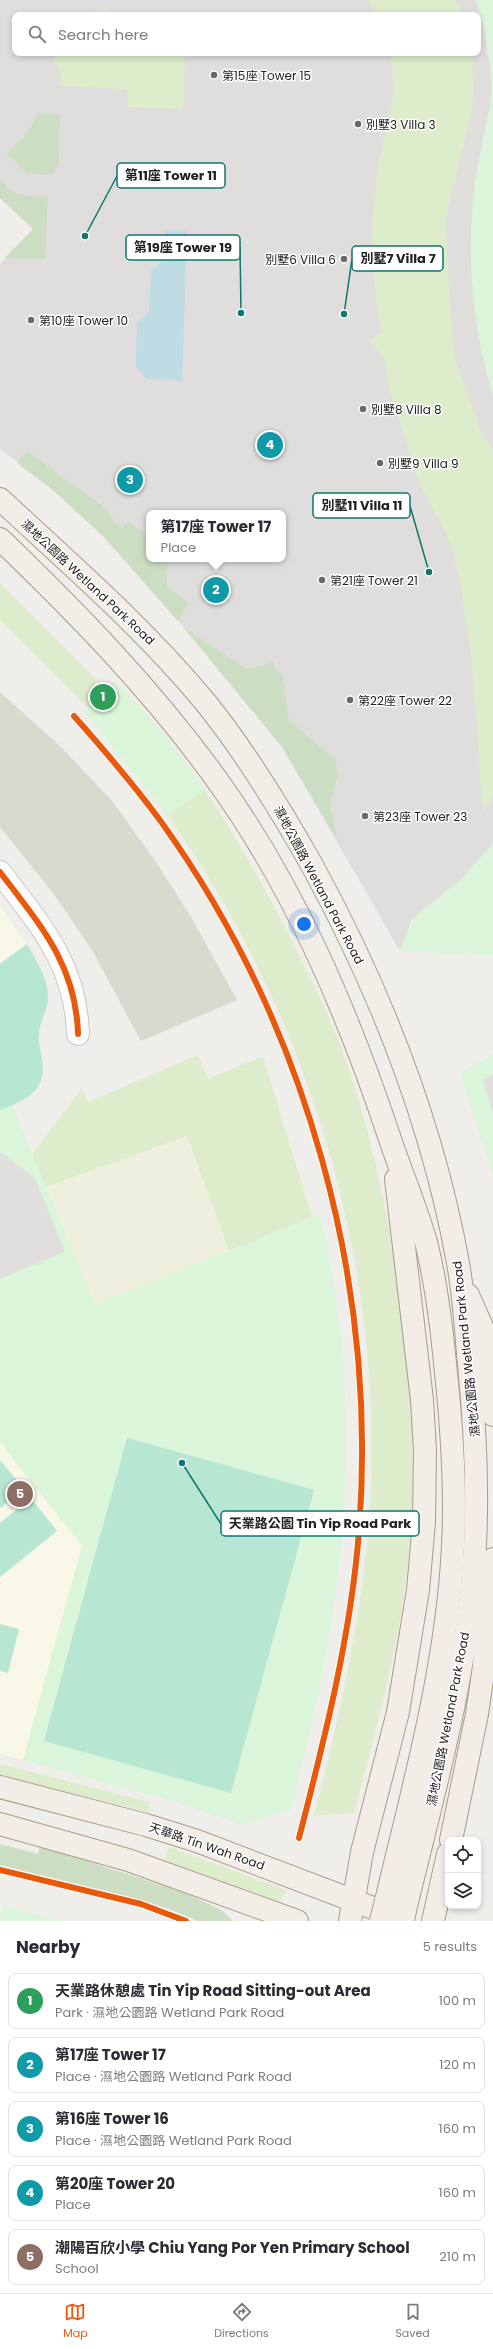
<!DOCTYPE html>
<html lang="en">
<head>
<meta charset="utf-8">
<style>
  :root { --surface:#fff; --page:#f7f7f7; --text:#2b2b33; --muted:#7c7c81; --line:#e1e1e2; --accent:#ea580c }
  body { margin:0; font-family:Poppins,"Noto Sans TC",sans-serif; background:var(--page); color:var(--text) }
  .controls { position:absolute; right:12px; bottom:12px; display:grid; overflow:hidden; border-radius:8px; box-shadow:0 2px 6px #0003 }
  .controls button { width:36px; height:36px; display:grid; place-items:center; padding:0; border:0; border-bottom:1px solid var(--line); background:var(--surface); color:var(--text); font:20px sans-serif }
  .you { position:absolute; left:304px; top:924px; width:14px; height:14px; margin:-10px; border:3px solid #fff; border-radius:50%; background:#1a73e8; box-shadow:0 0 0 6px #1a73e833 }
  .badge { display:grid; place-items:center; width:26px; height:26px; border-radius:50%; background:var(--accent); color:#fff; font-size:13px; font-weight:700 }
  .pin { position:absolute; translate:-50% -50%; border:2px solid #fff; box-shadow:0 1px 4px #0006 }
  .popup { position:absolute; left:146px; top:510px; width:140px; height:52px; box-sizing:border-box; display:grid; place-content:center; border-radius:8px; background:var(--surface); filter:drop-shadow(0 1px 3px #0005); font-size:13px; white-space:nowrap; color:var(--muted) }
  .popup b { font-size:15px; color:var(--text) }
  .popup::after { content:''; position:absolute; left:50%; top:100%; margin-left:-8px; border:8px solid transparent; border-top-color:var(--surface) }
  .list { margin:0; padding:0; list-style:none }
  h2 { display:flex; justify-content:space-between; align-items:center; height:52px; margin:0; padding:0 16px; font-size:17px }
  h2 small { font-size:13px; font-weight:400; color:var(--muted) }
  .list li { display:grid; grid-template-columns:26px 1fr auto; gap:12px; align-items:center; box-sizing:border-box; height:56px; margin:0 8px 8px; padding:0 8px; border:1px solid var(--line); border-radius:8px }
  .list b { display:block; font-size:15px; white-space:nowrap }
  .list p { margin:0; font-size:13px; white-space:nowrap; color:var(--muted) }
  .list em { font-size:13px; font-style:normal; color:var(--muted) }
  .icon { flex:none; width:22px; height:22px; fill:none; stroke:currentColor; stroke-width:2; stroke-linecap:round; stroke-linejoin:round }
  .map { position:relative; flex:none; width:493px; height:1921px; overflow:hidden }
  .search { position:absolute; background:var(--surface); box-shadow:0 2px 6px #0003; left:12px; right:12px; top:12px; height:44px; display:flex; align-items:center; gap:10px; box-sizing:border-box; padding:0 14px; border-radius:8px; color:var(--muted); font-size:15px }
  .sheet { height:372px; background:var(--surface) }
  nav { display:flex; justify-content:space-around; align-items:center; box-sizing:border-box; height:56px; border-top:1px solid var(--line); background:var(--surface); font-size:11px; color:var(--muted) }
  nav a { display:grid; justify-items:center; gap:2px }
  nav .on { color:var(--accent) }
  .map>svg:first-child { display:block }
  .residential { fill:#dfdedc; fill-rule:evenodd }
  .education { fill:#f8f7e8 }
  .construction { fill:#d9d9cd }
  .farmland { fill:#efefdf }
  .grass { fill:#ddeccb }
  .forest { fill:#cbdec1 }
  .park { fill:#daf5da }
  .pitch { fill:#b7e6d2 }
  .parking { fill:#e0dfde }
  .water { fill:#bfdbe3 }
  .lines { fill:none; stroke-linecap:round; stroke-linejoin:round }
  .minor-casing { stroke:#c9c8c7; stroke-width:24 }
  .major-casing { stroke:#a79c86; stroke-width:24 }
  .minor { stroke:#fdfcfc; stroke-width:22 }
  .major { stroke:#f3ede7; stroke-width:22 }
  .major-bridge-casing { stroke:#a79c86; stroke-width:24; stroke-linecap:butt }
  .major-bridge { stroke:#f3ede7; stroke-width:22 }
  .cycleway-casing { stroke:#fff; stroke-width:8 }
  .cycleway { stroke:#e8590c; stroke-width:6 }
  .poi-dot { fill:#6a6968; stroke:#fff; stroke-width:1.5 }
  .labels { text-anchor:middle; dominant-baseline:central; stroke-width:3; stroke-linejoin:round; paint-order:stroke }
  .poi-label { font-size:12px; fill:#222; stroke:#fff; text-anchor:start }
  .street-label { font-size:12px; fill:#222; stroke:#fff }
  .leader { fill:none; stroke:#0f766e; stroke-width:1.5 }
  .callout-dot { fill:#0f766e; stroke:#fff; stroke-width:1.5 }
  .callout { fill:#fff; stroke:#0f766e; stroke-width:1.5 }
  .callout-label { font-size:13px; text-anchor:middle; font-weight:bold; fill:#222 }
</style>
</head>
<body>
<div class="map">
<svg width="493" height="1921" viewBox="0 0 493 1921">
  <rect width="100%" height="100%" fill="#f0eeeb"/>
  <!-- residential -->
  <path class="residential" d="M0 0H476L484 25 491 75V100L476 176 471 245 472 279 493 395V844L459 881 412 919 400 951 282 747 195 640 103 536 52 489 0 449V264L33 229 0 198ZM15 15H478V53H15ZM149 513H283V559H149Z"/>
  <!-- education -->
  <g class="education">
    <polygon points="0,905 27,944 0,964"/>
    <polygon points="0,1442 82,1546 23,1760 0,1754"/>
  </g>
  <!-- construction -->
  <polygon class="construction" points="0,692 61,747 113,802 156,862 191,917 237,1000 141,1041 92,950 53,893 0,827"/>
  <!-- farmland -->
  <polygon class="farmland" points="187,1136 229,1251 95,1305 46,1187"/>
  <!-- grass -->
  <g class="grass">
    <polygon points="368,0 457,0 462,15 377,15"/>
    <polygon points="101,9 107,9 115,15 88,15"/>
    <path d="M56 53H185L183 109 127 107V89L60 86C61 75 62 69 53 62Z"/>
    <path d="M391 53H471L472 56 474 86 471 116 445 221 454 356 481 431 493 451V795L483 813C476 728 474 640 454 557 448 529 429 506 418 480 412 468 410 453 406 440 398 413 385 390 386 361L369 341 381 333 373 277 372 222 378 166 394 92Z"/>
    <path d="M0 583 106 689 115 681C132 700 152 719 168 740 215 799 252 864 287 931 309 974 331 1018 347 1064 371 1133 386 1205 397 1278 412 1374 418 1472 407 1569 398 1652 375 1733 354 1813L314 1816C338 1723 359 1630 368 1535 390 1284 314 1021 168 816 142 779 111 744 83 709L86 706 0 620Z"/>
    <polygon points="198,1055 208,1079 263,1056 312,1217 229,1251 187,1136 46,1187 32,1154 82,1088 88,1102"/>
    <polygon points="0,1764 150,1802 148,1812 0,1775"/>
    <polygon points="169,1847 286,1890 281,1902 164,1860"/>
  </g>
  <!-- forest -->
  <g class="forest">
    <polygon points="38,114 60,114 59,163 54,172 44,175 27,173 6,153 25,136"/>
    <path d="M0 180C15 196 27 197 48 197L45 259 5 258 33 229 0 198Z"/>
    <polygon points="27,451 108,510 114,522 123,528 128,521 149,537 149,559 167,559 167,587 189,603 178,621 103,536 52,489 17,463"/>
    <polygon points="183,627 247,669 274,662 275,669 282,674 289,720 335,759 338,775 330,804 337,839 282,747"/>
    <polygon points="0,1844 38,1854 40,1846 186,1893 221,1910 233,1921 198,1921 169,1909 134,1898 0,1865"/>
  </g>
  <!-- park -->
  <g class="park">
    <path d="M476 0H493V395C471 327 466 247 476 176 480 151 487 126 491 101 493 68 487 31 476 0Z"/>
    <polygon points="115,681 166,737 205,789 168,816 83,709"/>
    <polygon points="493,844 493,955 400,951 412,919 459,881"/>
    <polygon points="493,1054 493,1176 460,1073"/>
    <path d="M12 1105 95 1305 320 1214C369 1422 344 1605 291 1809L243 1825 179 1803 23 1760 82 1546 0 1442V1110Z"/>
    <polygon points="2,1906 60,1920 61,1921 0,1921"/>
  </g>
  <!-- pitch -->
  <g class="pitch">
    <path d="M27 944C37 963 52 983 47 1006 44 1016 39 1025 39 1035 38 1044 41 1051 42 1059 48 1091 24 1101 0 1110V964Z"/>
    <polygon points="127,1438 314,1490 231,1793 44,1741"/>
    <polygon points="0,1460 24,1489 0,1508"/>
    <polygon points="31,1498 57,1531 0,1577 0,1523"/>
    <polygon points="0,1624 19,1629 8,1673 0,1671"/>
  </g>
  <!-- parking -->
  <g class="parking">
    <polygon points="493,1074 493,1114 483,1080"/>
    <polygon points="0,1152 35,1178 65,1252 0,1279"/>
  </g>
  <!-- water -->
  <polygon class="water" points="165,230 187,231 182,381 147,379 136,367 137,323 149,312 151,271 165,258"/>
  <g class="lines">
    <!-- minor casing -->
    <g class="minor-casing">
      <path id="minor" d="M0 872C40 925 76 964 78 1034"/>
    </g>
    <!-- major casing -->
    <g class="major-casing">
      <g id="major">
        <path d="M0 499C71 565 144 628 206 703 247 754 281 810 313 867 380 990 433 1125 458 1263 464 1296 466 1331 469 1365 475 1425 478 1484 475 1545 469 1667 435 1788 406 1906"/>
        <path d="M0 539C78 614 154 692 217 780 295 888 348 1013 390 1139 402 1175 417 1209 427 1246 437 1287 442 1330 446 1373 452 1430 456 1488 453 1546 447 1667 414 1784 386 1901"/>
        <polyline points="468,1295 484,1331 493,1415"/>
        <polyline points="0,1787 146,1825 197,1841 399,1918"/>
        <polyline points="0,1824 128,1860 297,1921"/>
        <polyline points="451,1840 477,1714 484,1666 493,1559"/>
        <polyline points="350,1921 362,1852 398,1712 418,1590 424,1522 425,1450 422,1400 396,1179"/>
        <polyline points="433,1921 448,1854"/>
      </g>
    </g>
    <!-- minor -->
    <use href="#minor" class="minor"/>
    <!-- major -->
    <use href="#major" class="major"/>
    <!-- major-bridge casing -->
    <g class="major-bridge-casing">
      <g id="major-bridge">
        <polyline points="381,1921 386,1901"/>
        <polyline points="403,1921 406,1906"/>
      </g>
    </g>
    <!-- major-bridge -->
    <use href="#major-bridge" class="major-bridge"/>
    <!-- cycleway casing -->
    <g class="cycleway-casing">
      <g id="cycleway">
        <path d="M74 716C105 751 135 786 162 823 307 1026 378 1282 359 1531 351 1635 325 1737 299 1838"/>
        <path d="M0 872C40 925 76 964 78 1034"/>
        <polyline points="0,1870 141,1904 186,1921"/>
      </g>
    </g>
    <!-- cycleway -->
    <use href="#cycleway" class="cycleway"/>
  </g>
  <!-- markers -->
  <g class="poi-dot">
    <circle cx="214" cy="75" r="4"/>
    <circle cx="358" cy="124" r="4"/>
    <circle cx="344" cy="259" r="4"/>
    <circle cx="31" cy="320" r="4"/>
    <circle cx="363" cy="409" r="4"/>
    <circle cx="380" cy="463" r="4"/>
    <circle cx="322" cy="580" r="4"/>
    <circle cx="350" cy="700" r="4"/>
    <circle cx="365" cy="816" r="4"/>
  </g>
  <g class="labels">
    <!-- poi labels -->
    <g class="poi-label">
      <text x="222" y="75">第15座 Tower 15</text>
      <text x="366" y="124">別墅3 Villa 3</text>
      <text x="336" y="259" text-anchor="end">別墅6 Villa 6</text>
      <text x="39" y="320">第10座 Tower 10</text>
      <text x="371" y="409">別墅8 Villa 8</text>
      <text x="388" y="463">別墅9 Villa 9</text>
      <text x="330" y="580">第21座 Tower 21</text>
      <text x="358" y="700">第22座 Tower 22</text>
      <text x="373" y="816">第23座 Tower 23</text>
    </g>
    <!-- street labels -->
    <g class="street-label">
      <text transform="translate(88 582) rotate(43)">濕地公園路 Wetland Park Road</text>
      <text transform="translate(319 885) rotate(62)">濕地公園路 Wetland Park Road</text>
      <text transform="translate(466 1349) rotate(-96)">濕地公園路 Wetland Park Road</text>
      <text transform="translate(448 1719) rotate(-79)">濕地公園路 Wetland Park Road</text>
      <text transform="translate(207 1846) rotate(19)">天華路 Tin Wah Road</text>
    </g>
  </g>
  <!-- callouts -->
  <path class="leader" d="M85 236L117 176M241 313L240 247M344 314L352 259M429 572L410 506M182 1463L221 1524"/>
  <g class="callout-dot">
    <circle cx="85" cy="236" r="4"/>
    <circle cx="241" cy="313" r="4"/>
    <circle cx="344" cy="314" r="4"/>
    <circle cx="429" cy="572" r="4"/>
    <circle cx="182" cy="1463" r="4"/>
  </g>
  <g class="callout">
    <rect x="117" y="163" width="108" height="25" rx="4"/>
    <rect x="126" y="235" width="114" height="25" rx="4"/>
    <rect x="352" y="246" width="91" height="25" rx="4"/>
    <rect x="313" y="493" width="97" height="25" rx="4"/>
    <rect x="221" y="1511" width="198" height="25" rx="4"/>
  </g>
  <g class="callout-label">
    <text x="171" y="180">第11座 Tower 11</text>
    <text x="183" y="252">第19座 Tower 19</text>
    <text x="398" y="263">別墅7 Villa 7</text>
    <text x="362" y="510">別墅11 Villa 11</text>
    <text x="320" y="1528">天業路公園 Tin Yip Road Park</text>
  </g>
</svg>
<div class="controls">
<button><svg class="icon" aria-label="locate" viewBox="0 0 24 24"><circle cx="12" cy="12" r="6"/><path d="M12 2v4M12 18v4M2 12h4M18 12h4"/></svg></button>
<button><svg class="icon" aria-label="layers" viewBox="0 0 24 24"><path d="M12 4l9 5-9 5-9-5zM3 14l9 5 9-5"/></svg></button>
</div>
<div class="you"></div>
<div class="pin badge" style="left:103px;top:697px;background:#2e9e5b">1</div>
<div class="pin badge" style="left:216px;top:590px;background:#0f9aa8">2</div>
<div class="popup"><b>第17座 Tower 17</b>Place</div>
<div class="pin badge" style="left:130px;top:480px;background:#0f9aa8">3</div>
<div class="pin badge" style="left:270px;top:445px;background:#0f9aa8">4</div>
<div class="pin badge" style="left:20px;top:1494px;background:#8d6e63">5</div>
<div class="search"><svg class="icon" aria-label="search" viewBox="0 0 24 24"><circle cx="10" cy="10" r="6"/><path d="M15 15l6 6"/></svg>Search here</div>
</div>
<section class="sheet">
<h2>Nearby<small>5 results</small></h2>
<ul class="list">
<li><span class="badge" style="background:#2e9e5b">1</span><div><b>天業路休憩處 Tin Yip Road Sitting-out Area</b><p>Park · 濕地公園路 Wetland Park Road</p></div><em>100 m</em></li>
<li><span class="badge" style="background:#0f9aa8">2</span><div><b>第17座 Tower 17</b><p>Place · 濕地公園路 Wetland Park Road</p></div><em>120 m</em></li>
<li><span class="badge" style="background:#0f9aa8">3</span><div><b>第16座 Tower 16</b><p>Place · 濕地公園路 Wetland Park Road</p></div><em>160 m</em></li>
<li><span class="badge" style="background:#0f9aa8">4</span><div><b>第20座 Tower 20</b><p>Place</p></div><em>160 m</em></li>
<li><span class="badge" style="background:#8d6e63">5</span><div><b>潮陽百欣小學 Chiu Yang Por Yen Primary School</b><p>School</p></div><em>210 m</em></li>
</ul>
</section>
<nav>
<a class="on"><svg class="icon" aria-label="map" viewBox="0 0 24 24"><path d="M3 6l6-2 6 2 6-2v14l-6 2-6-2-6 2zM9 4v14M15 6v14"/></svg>Map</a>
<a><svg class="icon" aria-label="directions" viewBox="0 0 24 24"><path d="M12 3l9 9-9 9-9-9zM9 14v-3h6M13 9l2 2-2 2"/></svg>Directions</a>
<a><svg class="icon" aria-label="saved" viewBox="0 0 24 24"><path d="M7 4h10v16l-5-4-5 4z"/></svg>Saved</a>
</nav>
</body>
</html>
